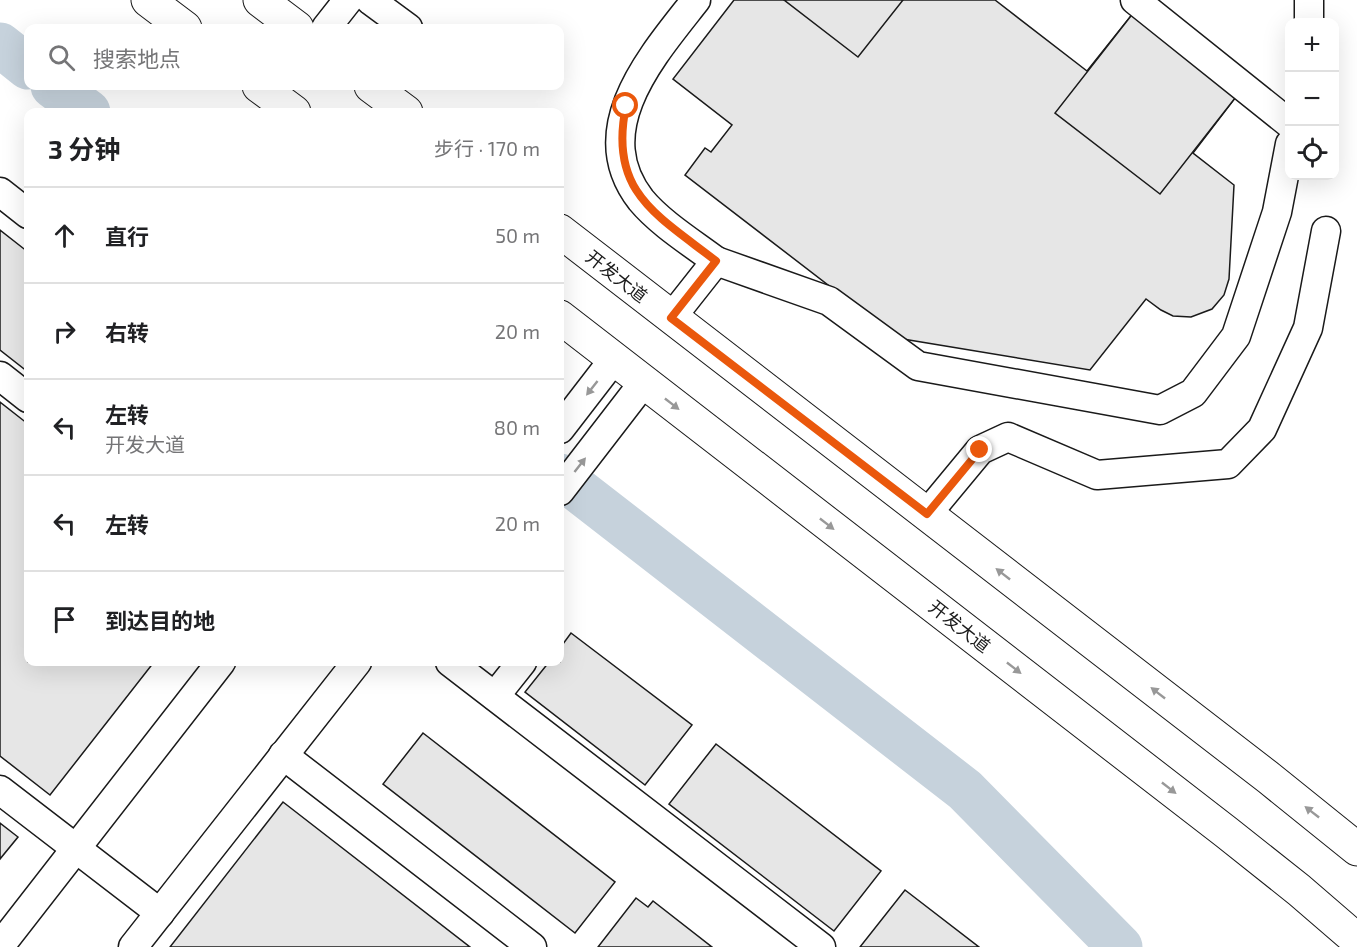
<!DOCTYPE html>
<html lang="zh">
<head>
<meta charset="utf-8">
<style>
  :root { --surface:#fff; --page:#f6f6f6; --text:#202124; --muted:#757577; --line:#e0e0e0 }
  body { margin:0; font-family:"Exo 2","Noto Sans SC",sans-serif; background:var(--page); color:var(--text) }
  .controls { position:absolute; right:18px; top:18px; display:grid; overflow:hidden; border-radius:12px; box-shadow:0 6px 24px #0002 }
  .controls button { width:54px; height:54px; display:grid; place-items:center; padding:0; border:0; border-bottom:2px solid var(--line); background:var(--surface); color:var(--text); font:30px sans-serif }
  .stop { position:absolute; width:18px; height:18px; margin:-14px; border:4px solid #ea580c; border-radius:50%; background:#fff }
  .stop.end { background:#ea580c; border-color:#fff; box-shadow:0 2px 6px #0008 }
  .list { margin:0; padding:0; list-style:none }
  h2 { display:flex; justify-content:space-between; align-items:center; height:78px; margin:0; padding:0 24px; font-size:26px }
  h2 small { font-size:20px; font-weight:400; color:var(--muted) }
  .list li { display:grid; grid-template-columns:39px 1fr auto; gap:18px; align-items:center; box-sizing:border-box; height:96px; padding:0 24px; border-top:2px solid var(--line) }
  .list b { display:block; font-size:22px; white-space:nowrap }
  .list p { margin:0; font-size:20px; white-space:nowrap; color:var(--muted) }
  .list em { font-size:20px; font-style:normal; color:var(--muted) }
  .icon { flex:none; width:33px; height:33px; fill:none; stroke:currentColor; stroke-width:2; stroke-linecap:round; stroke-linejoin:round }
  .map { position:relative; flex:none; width:1357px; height:947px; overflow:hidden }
  .search { position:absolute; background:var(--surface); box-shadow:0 6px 24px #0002; left:24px; top:24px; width:540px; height:66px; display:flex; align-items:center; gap:15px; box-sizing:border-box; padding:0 21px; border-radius:12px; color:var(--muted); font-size:22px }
  .panel { position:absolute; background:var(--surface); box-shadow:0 6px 24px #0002; left:24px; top:108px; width:540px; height:558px; border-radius:12px }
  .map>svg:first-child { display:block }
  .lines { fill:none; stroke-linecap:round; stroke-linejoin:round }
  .river { stroke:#c6d2dc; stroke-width:45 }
  .building { fill:#e6e6e6; stroke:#1a1a1a; stroke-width:1.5 }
  .minor-casing { stroke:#1a1a1a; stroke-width:31 }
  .major-casing { stroke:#1a1a1a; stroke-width:35 }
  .minor { stroke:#fff; stroke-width:28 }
  .major { stroke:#fff; stroke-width:33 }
  .oneway { fill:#989898 }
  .route { stroke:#ea580c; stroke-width:8 }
  .labels { text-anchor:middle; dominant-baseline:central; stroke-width:4.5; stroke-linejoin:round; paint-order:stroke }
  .street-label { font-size:18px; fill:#1a1a1a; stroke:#fff }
</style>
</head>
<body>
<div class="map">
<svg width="1357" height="947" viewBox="0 0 1357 947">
  <rect width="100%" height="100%" fill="#fff"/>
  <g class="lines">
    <!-- river -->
    <g class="river">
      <polyline points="0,45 28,67"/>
      <polyline points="53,86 88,112"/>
      <polyline points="560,476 965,790 1120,947"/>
    </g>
  </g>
  <!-- building -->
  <g class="building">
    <polygon points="734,0 995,0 1087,71 1134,12 1239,93 1193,153 1234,185 1229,279 1224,295 1212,309 1191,317 1173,316 1161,310 1146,299 1090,370 897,338 685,175 705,148 711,152 732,125 673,79"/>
    <polygon points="784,0 903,0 858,57"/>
    <polygon points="1134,12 1239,93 1160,194 1055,113"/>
    <polygon points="0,230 28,252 28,372 0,350"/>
    <polygon points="0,402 28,424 28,662 154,662 50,795 0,756"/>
    <polygon points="571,633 692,725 645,785 525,692 549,662 560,662 560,648"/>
    <polygon points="423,733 615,882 575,933 383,784"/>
    <polygon points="716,744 881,871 834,931 669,804"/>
    <polygon points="283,802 470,947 170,947"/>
    <polygon points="0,823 18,837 0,859"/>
    <polygon points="905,890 979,947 860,947"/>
    <polygon points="636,898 648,907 653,901 712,947 598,947"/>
  </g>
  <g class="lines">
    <!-- minor casing -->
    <g class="minor-casing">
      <g id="minor">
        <polyline points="370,0 408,28"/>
        <polyline points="1135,0 1290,124"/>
        <polyline points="1309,22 1309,0"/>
        <polyline points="326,28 348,0"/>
        <polyline points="0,192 28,214"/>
        <polyline points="716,261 829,301 918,366 1160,410 1193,393 1236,336 1277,212 1290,144"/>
        <path d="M671 318 716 261C692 243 660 223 641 200 586 129 653 55 696 0"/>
        <polyline points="0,376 28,398"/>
        <polyline points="560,429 614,359"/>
        <polyline points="560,491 644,382"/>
        <polyline points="927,514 980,450 1008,437 1097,475 1228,464 1262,429 1308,328 1326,231"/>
        <polyline points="450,662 821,947"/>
        <polyline points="495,696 522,662"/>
        <polyline points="283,755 532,947"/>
        <polyline points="0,790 160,913"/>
        <polyline points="0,946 221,662"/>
        <polyline points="133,947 357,662"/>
      </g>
    </g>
    <!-- major casing -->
    <g class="major-casing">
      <g id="major">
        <polyline points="148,0 185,28"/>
        <polyline points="260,0 297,28"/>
        <polyline points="259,86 294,112"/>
        <polyline points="371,86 406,112"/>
        <polyline points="560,231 1269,778 1357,849"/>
        <polyline points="560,317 1226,832 1299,890 1357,940"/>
      </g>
    </g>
    <!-- minor -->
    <use href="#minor" class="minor"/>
    <!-- major -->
    <use href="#major" class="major"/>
  </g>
  <!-- one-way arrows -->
  <defs><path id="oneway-solid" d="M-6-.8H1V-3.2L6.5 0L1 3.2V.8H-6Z" transform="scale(1.5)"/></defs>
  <g class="oneway">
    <use href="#oneway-solid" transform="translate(592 388) rotate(128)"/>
    <use href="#oneway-solid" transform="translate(672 404) rotate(38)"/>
    <use href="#oneway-solid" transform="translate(580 465) rotate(-52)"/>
    <use href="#oneway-solid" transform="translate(827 524) rotate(38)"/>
    <use href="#oneway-solid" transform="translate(1003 574) rotate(-142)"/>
    <use href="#oneway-solid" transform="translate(1014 668) rotate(38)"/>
    <use href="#oneway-solid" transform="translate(1158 693) rotate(-142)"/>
    <use href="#oneway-solid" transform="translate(1169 788) rotate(38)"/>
    <use href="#oneway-solid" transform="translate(1312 812) rotate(-142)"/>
  </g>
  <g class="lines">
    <!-- route -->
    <path class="route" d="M626 106C608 192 657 215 716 261L671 318 927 514 980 450"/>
  </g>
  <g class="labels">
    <!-- street labels -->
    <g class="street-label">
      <text transform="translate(617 276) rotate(38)">开发大道</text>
      <text transform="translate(960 626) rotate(38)">开发大道</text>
    </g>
  </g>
</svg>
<div class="controls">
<button>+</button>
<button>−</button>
<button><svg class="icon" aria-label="locate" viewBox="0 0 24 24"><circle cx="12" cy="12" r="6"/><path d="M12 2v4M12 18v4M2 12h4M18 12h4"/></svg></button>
</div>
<div class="stop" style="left:626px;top:106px"></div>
<div class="stop end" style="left:980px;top:450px"></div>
<div class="search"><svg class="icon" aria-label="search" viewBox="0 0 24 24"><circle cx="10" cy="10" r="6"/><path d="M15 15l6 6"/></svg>搜索地点</div>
<section class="panel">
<h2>3 分钟<small>步行 · 170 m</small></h2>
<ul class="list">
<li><svg class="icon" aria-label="ahead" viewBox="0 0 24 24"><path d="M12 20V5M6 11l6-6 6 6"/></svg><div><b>直行</b></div><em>50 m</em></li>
<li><svg class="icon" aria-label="right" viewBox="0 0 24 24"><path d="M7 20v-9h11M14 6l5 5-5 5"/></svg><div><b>右转</b></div><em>20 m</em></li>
<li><svg class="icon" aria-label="left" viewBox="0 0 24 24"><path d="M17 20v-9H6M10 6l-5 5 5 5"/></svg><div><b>左转</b><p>开发大道</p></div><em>80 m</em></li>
<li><svg class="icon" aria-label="left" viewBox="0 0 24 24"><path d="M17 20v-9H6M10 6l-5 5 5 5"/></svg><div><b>左转</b></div><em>20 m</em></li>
<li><svg class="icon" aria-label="arrive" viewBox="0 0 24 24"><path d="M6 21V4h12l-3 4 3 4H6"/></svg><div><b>到达目的地</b></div></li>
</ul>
</section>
</div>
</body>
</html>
